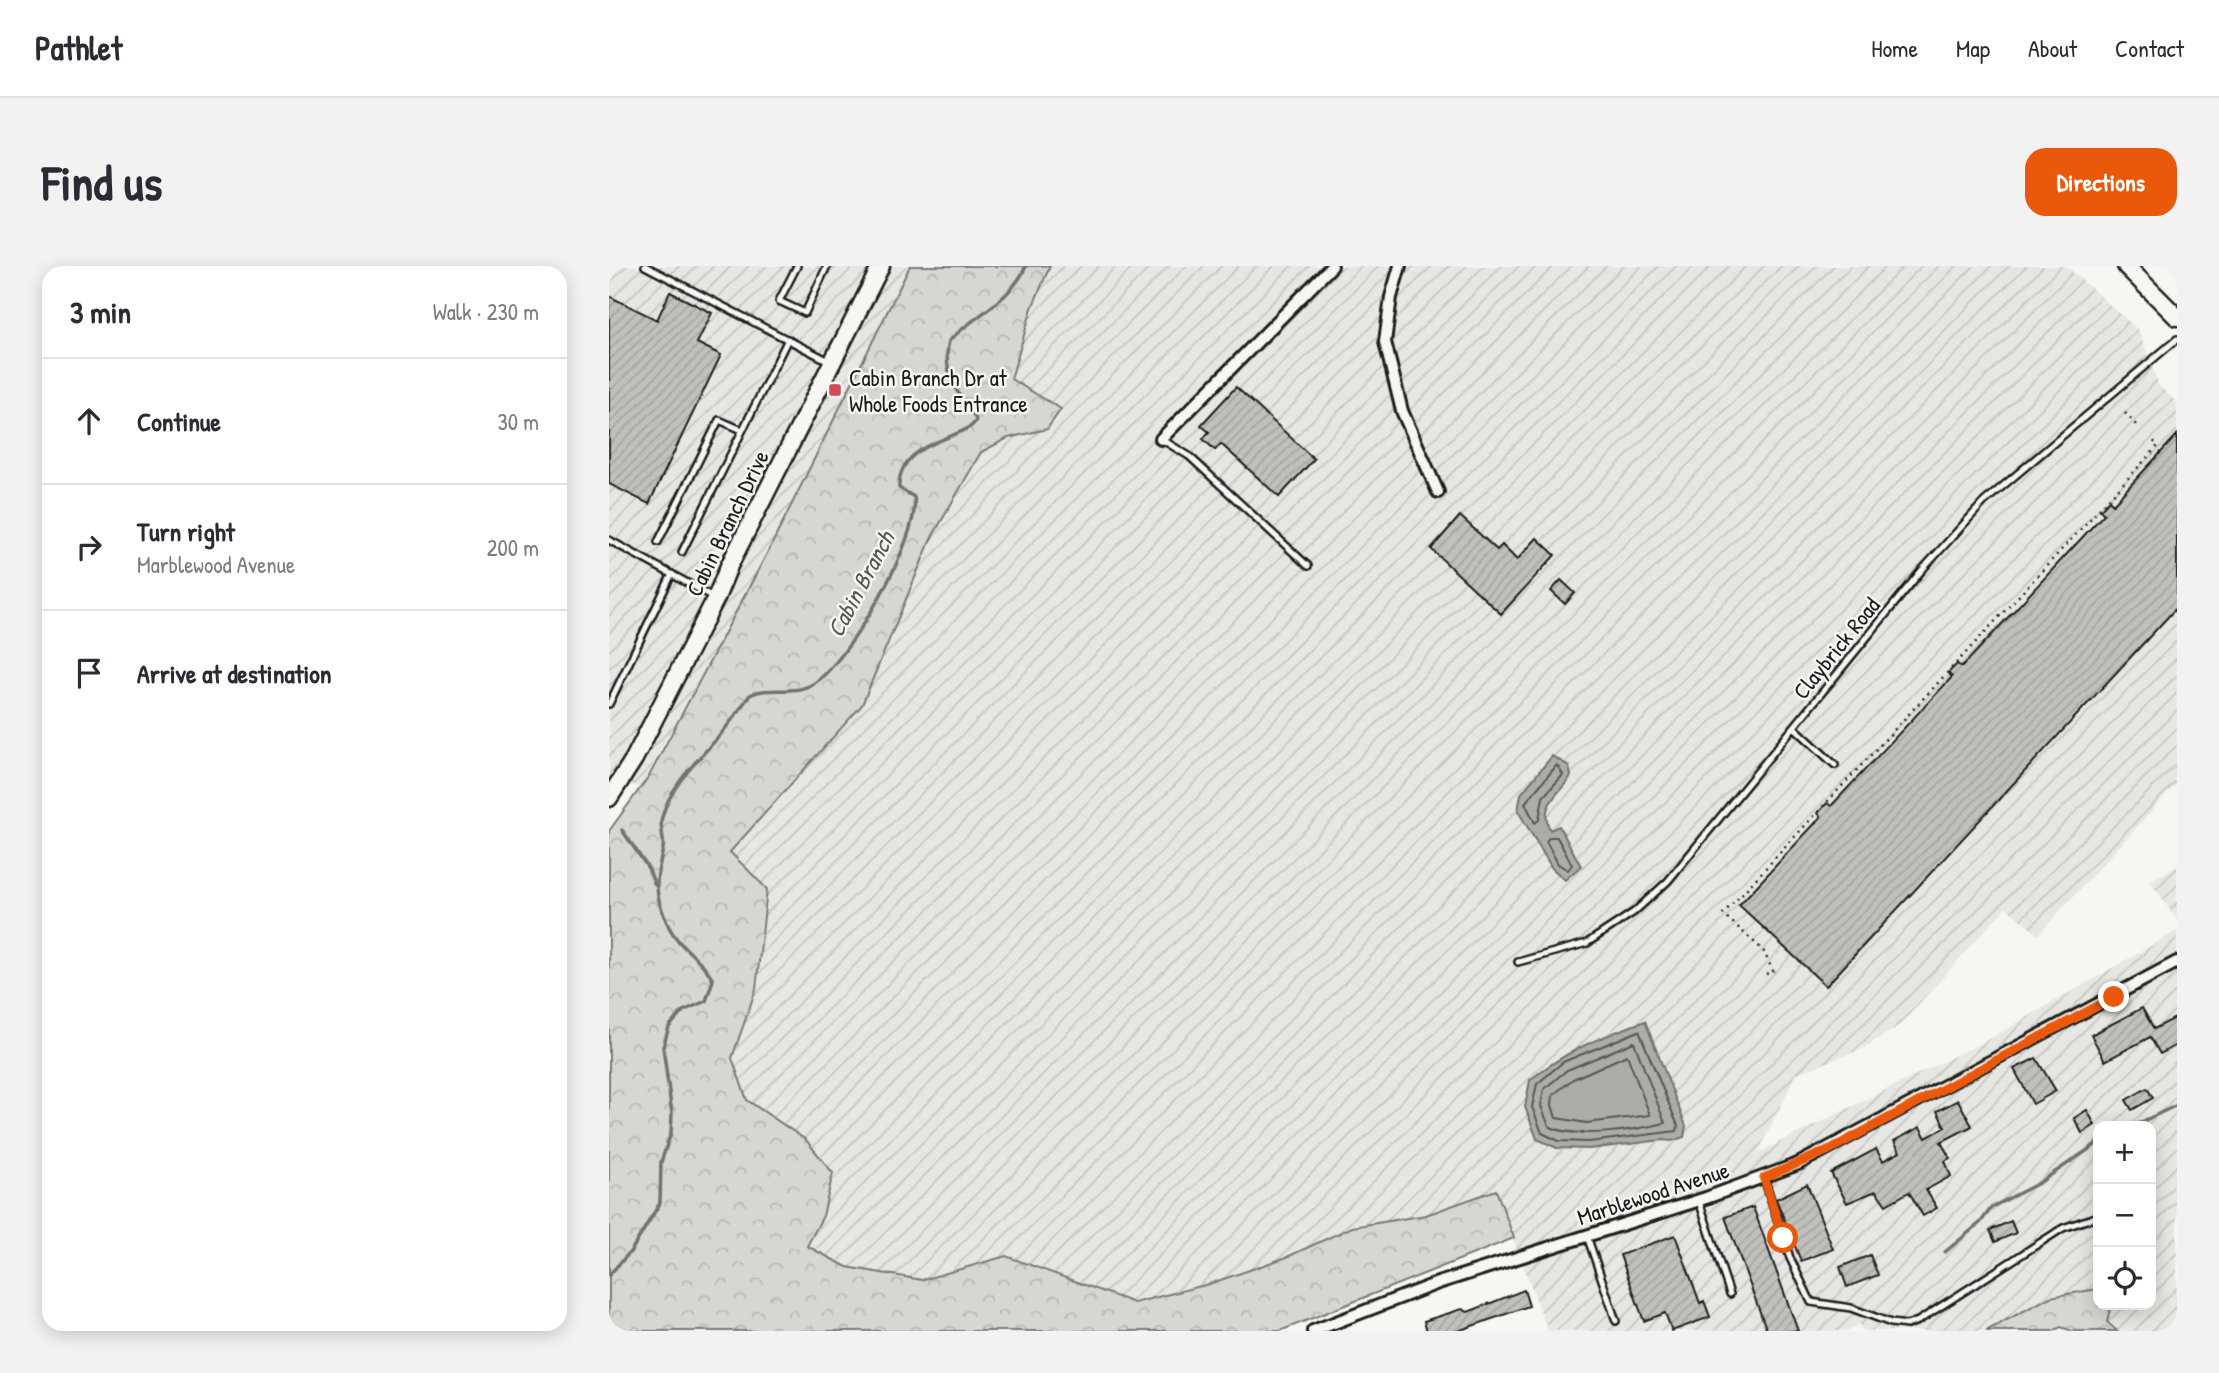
<!DOCTYPE html>
<html lang="en">
<head>
<meta charset="utf-8">
<style>
  :root { --surface:#fff; --page:#f2f2f3; --text:#2b2b33; --muted:#7c7c81; --line:#e1e1e2; --accent:#ea580c }
  body { margin:0; font-family:"Patrick Hand",sans-serif; background:var(--page); color:var(--text) }
  .controls { position:absolute; right:21px; bottom:21px; display:grid; overflow:hidden; border-radius:14px; box-shadow:0 4px 18px #0003 }
  .controls button { width:63px; height:63px; display:grid; place-items:center; padding:0; border:0; border-bottom:2px solid var(--line); background:var(--surface); color:var(--text); font:35px sans-serif }
  .stop { position:absolute; width:21px; height:21px; margin:-16px; border:5px solid #ea580c; border-radius:50%; background:#fff }
  .stop.end { background:#ea580c; border-color:#fff; box-shadow:0 2px 7px #0008 }
  .list { margin:0; padding:0; list-style:none }
  h2 { display:flex; justify-content:space-between; align-items:center; height:91px; margin:0; padding:0 28px; font-size:30px }
  h2 small { font-size:23px; font-weight:400; color:var(--muted) }
  .list li { display:grid; grid-template-columns:46px 1fr auto; gap:21px; align-items:center; box-sizing:border-box; height:126px; padding:0 28px; border-top:2px solid var(--line) }
  .list b { display:block; font-size:26px; white-space:nowrap }
  .list p { margin:0; font-size:23px; white-space:nowrap; color:var(--muted) }
  .list em { font-size:23px; font-style:normal; color:var(--muted) }
  .icon { flex:none; width:38px; height:38px; fill:none; stroke:currentColor; stroke-width:2; stroke-linecap:round; stroke-linejoin:round }
  .map { position:relative; flex:none; width:1568px; height:1065px; overflow:hidden; border-radius:21px }
  header { display:flex; align-items:center; gap:42px; box-sizing:border-box; height:98px; padding:0 35px; background:var(--surface); border-bottom:2px solid var(--line) }
  header strong { font-size:33px }
  nav { display:flex; gap:38px; margin-inline-start:auto; font-size:24px }
  .intro { display:flex; align-items:center; justify-content:space-between; box-sizing:border-box; height:168px; padding:0 42px }
  h1 { margin:0; font-size:49px }
  .button { padding:18px 32px; border-radius:21px; background:var(--accent); color:#fff; font-size:24px; font-weight:700 }
  main { display:flex; gap:42px; padding:0 42px }
  aside { flex:1; background:var(--surface); border-radius:21px; box-shadow:0 4px 18px #0003 }
  .map>svg:first-child { display:block }
  .industrial { fill:url(#industrial-furrows) }
  .forest { fill:url(#forest-crowns); stroke:#797977; stroke-width:2 }
  .water { fill:#acaca9; stroke:#727271; stroke-width:2 }
  .lines { fill:none; stroke-linecap:round; stroke-linejoin:round }
  .shore { stroke:#565654; stroke-width:2 }
  .stream { stroke:#727271; stroke-width:3.5 }
  .building { fill:url(#building-hatch); stroke:#1c1c1c; stroke-width:2 }
  .lane-casing { stroke:#1c1c1c; stroke-width:10 }
  .street-casing { stroke:#1c1c1c; stroke-width:16 }
  .secondary-casing { stroke:#1c1c1c; stroke-width:21 }
  .path { stroke:#1c1c1c; stroke-width:2.5; stroke-dasharray:2 5; stroke-linecap:butt }
  .lane { stroke:#f6f6f2; stroke-width:5 }
  .street { stroke:#f6f6f2; stroke-width:10 }
  .secondary { stroke:#f6f6f2; stroke-width:16 }
  .route { stroke:#ea580c; stroke-width:9 }
  .poi-dot { fill:#d1495b; stroke:#f6f6f2; stroke-width:2.5 }
  .labels { text-anchor:middle; dominant-baseline:central; stroke-width:5; stroke-linejoin:round; paint-order:stroke }
  .poi-label { font-size:23px; fill:#1c1c1c; stroke:#f6f6f2; text-anchor:start }
  .street-label { font-size:23px; fill:#1c1c1c; stroke:#f6f6f2 }
  .water-label { font-size:24px; font-style:italic; fill:#565654; stroke:#f6f6f2 }
</style>
</head>
<body>
<header>
<strong>Pathlet</strong>
<nav><a>Home</a><a>Map</a><a>About</a><a>Contact</a></nav>
</header>
<div class="intro"><h1>Find us</h1><a class="button">Directions</a></div>
<main>
<aside>
<h2>3 min<small>Walk · 230 m</small></h2>
<ul class="list">
<li><svg class="icon" aria-label="ahead" viewBox="0 0 24 24"><path d="M12 20V5M6 11l6-6 6 6"/></svg><div><b>Continue</b></div><em>30 m</em></li>
<li><svg class="icon" aria-label="right" viewBox="0 0 24 24"><path d="M7 20v-9h11M14 6l5 5-5 5"/></svg><div><b>Turn right</b><p>Marblewood Avenue</p></div><em>200 m</em></li>
<li><svg class="icon" aria-label="arrive" viewBox="0 0 24 24"><path d="M6 21V4h12l-3 4 3 4H6"/></svg><div><b>Arrive at destination</b></div></li>
</ul>
</aside>
<div class="map">
<svg width="1568" height="1065" viewBox="0 0 1568 1065">
  <defs>
    <pattern id="industrial-furrows" width="10" height="10" patternUnits="userSpaceOnUse" patternTransform="scale(1.75)"><rect width="10" height="10" fill="#e6e6e2"/><path d="M-1 1l2-2M0 10L10 0M9 11l2-2" fill="none" stroke="#c5c5c1"/></pattern>
    <pattern id="forest-crowns" width="20" height="18" patternUnits="userSpaceOnUse" patternTransform="scale(1.75)"><rect width="20" height="18" fill="#d6d6d2"/><path d="M2 6a3 3 0 1 1 6 0M12 15a3 3 0 1 1 6 0" fill="none" stroke="#b7b7b4"/></pattern>
    <pattern id="building-hatch" width="6" height="6" patternUnits="userSpaceOnUse" patternTransform="scale(1.75)"><rect width="6" height="6" fill="#c0c0bd"/><path d="M-1 1l2-2M0 6l6-6M5 7l2-2" fill="none" stroke="#a4a4a2"/></pattern>
  </defs>
  <rect width="100%" height="100%" fill="#f6f6f2"/>
  <filter id="ink" filterUnits="userSpaceOnUse"><feTurbulence type="fractalNoise" baseFrequency=".0143" numOctaves="2"/><feDisplacementMap in="SourceGraphic" scale="14" xChannelSelector="R" yChannelSelector="G"/><feConvolveMatrix kernelMatrix="1 2 1 2 8 2 1 2 1" color-interpolation-filters="sRGB"/></filter>
  <g filter="url(#ink)">
    <!-- industrial -->
    <g class="industrial">
      <polygon points="0,0 301,0 163,278 31,522 0,508"/>
      <polygon points="441,0 1457,0 1530,65 1550,120 1568,137 1568,517 1429,669 1397,641 1291,759 1253,783 1187,808 1149,887 1382,772 1568,665 1568,1065 1508,1065 1498,1056 1502,1039 1542,1039 1542,860 1489,860 1489,1023 1441,1031 1377,1065 1254,1065 1250,1058 1237,1065 939,1065 886,925 817,949 743,961 678,991 600,1018 525,1037 397,990 313,1014 238,1001 198,980 214,950 197,874 138,833 123,791 147,723 121,586 253,439 322,273 372,186 399,172 438,163 451,143 402,114 423,42"/>
      <polygon points="1568,600 1568,654 1541,615"/>
    </g>
    <!-- forest -->
    <g class="forest">
      <polygon points="301,0 441,0 423,42 402,113 452,143 438,163 399,172 372,186 322,273 253,439 121,586 158,623 147,723 123,792 138,834 197,874 224,907 214,950 198,980 238,1001 313,1014 397,990 525,1037 600,1018 678,991 743,961 817,949 887,924 905,972 671,1065 0,1065 0,565 40,510 163,278"/>
      <polygon points="1489,1023 1489,1039 1502,1039 1498,1056 1508,1065 1463,1065 1452,1061 1444,1065 1377,1065 1441,1031"/>
    </g>
    <!-- water -->
    <g class="water">
      <path d="M943 490 960 500 962 510C950 529 929 539 941 564L950 560 972 600 956 614 943 602 909 545 912 528Z"/>
      <path d="M1036 755 1077 860 1075 871 1063 875 1053 874 980 883 948 882 928 873 916 841 921 814C958 784 992 771 1036 755Z"/>
    </g>
    <g class="lines">
      <!-- shore -->
      <g class="shore">
        <polygon points="948,499 954,509 934,531 930,554 926,557 916,537"/>
        <polygon points="941,571 948,571 963,599 959,604 949,598 937,575"/>
        <polygon points="1030,765 1069,860 1068,865 980,876 950,875 933,867 923,841 928,818 954,796"/>
        <path d="M1025 776 1056 857C1027 864 966 874 940 860L932 840 935 823 958 804Z"/>
        <polygon points="1018,789 1041,849 978,857 947,852 943,839 944,829 964,813"/>
      </g>
      <!-- stream -->
      <g class="stream">
        <polyline points="13,564 39,602 46,619"/>
        <polyline points="1524,860 1568,839"/>
        <polyline points="1336,986 1371,957 1383,941 1430,917 1489,877"/>
        <path d="M0 1009 22 985 51 937 52 896 62 867 63 848 54 781 60 761 74 745 97 735 104 714C93 692 71 683 60 661 44 627 46 618 54 583 56 573 50 561 53 551 61 521 85 498 105 476 118 462 129 445 141 429 160 419 184 430 204 418 239 396 312 272 305 231L290 222C288 172 364 173 367 153 350 131 332 105 340 75 364 50 403 34 417 0"/>
      </g>
    </g>
    <!-- building -->
    <g class="building">
      <polygon points="61,26 103,47 88,77 112,89 40,238 0,218 0,30 48,54"/>
      <polygon points="627,121 705,193 670,231 612,178 606,184 594,173 600,166 592,159"/>
      <polygon points="1568,169 1568,341 1217,720 1130,639 1212,551 1209,547 1218,537 1222,540 1343,411 1339,407 1348,398 1353,401 1495,248 1491,244 1500,234 1504,238"/>
      <polygon points="851,250 888,284 893,279 908,294 928,272 946,289 892,348 822,283"/>
      <polygon points="952,314 966,327 956,338 942,325"/>
      <polygon points="1533,742 1545,763 1568,751 1568,779 1551,788 1541,771 1496,795 1482,769"/>
      <polygon points="1427,792 1447,825 1424,838 1405,803"/>
      <polygon points="1538,822 1544,832 1523,844 1517,834"/>
      <polygon points="1349,834 1363,860 1332,876 1341,892 1336,895 1342,910 1317,924 1328,942 1314,950 1300,926 1277,939 1267,925 1238,937 1222,907 1267,883 1274,895 1291,886 1285,875 1311,861 1317,872 1336,861 1328,845"/>
      <polygon points="1478,844 1486,859 1473,867 1465,852"/>
      <polygon points="1198,918 1224,983 1192,995 1167,933"/>
      <polygon points="1144,941 1189,1065 1158,1065 1116,951"/>
      <polygon points="1402,955 1407,967 1386,976 1381,964"/>
      <polygon points="1066,969 1091,1037 1095,1035 1101,1051 1063,1065 1056,1047 1035,1055 1011,989"/>
      <polygon points="1261,989 1269,1009 1238,1021 1231,1001"/>
      <polygon points="915,1024 920,1040 849,1065 818,1065 815,1055 853,1043 859,1046"/>
    </g>
    <g class="lines">
      <!-- lane casing -->
      <g class="lane-casing">
        <g id="lane">
          <polyline points="36,0 220,95"/>
          <polyline points="188,0 170,35 196,47 218,0"/>
          <polyline points="552,173 580,190 699,300"/>
          <polyline points="0,274 104,331"/>
          <polyline points="49,276 110,154 133,164"/>
          <polyline points="73,286 179,73"/>
          <polyline points="0,438 63,308"/>
          <polyline points="1185,461 1226,499"/>
          <polyline points="909,696 978,677 1025,646 1059,615 1313,304 1375,236 1568,73"/>
          <polyline points="1155,912 1181,992 1202,1036 1242,1042 1282,1057 1298,1059 1309,1055 1454,962 1489,950"/>
          <polyline points="1090,935 1121,1028"/>
          <polyline points="978,970 1007,1055"/>
        </g>
      </g>
      <!-- street casing -->
      <g class="street-casing">
        <g id="street">
          <polyline points="791,0 782,31 776,76 793,145 829,226"/>
          <polyline points="552,173 723,0"/>
          <polyline points="704,1065 829,1017 1097,932 1189,898 1568,696"/>
        </g>
      </g>
      <!-- secondary casing -->
      <g class="secondary-casing">
        <g id="secondary">
          <polyline points="1517,0 1568,51"/>
          <polyline points="0,532 25,493 107,332 120,300 272,0"/>
        </g>
      </g>
      <!-- path -->
      <g class="path">
        <polyline points="1516,147 1528,160"/>
        <polyline points="1157,708 1164,705 1154,684 1114,648 1549,180 1542,172"/>
      </g>
      <!-- lane -->
      <use href="#lane" class="lane"/>
      <!-- street -->
      <use href="#street" class="street"/>
      <!-- secondary -->
      <use href="#secondary" class="secondary"/>
    </g>
  </g>
  <g class="lines" filter="url(#ink)">
    <!-- route -->
    <polyline class="route" points="1174,972 1155,912 1220,884 1505,731"/>
  </g>
  <!-- markers -->
  <rect class="poi-dot" x="219" y="117" width="14" height="14" rx="3.5"/>
  <g class="labels">
    <!-- poi labels -->
    <g class="poi-label">
      <text x="240" y="111">Cabin Branch Dr at<tspan x="240" dy="26">Whole Foods Entrance</tspan></text>
    </g>
    <!-- street labels -->
    <g class="street-label">
      <text transform="translate(118 257) rotate(-64)">Cabin Branch Drive</text>
      <text transform="translate(1227 382) rotate(-51)">Claybrick Road</text>
      <text transform="translate(1044 927) rotate(-18)">Marblewood Avenue</text>
    </g>
    <!-- water labels -->
    <g class="water-label">
      <text transform="translate(251 318) rotate(-62)">Cabin Branch</text>
    </g>
  </g>
</svg>
<div class="controls">
<button>+</button>
<button>−</button>
<button><svg class="icon" aria-label="locate" viewBox="0 0 24 24"><circle cx="12" cy="12" r="6"/><path d="M12 2v4M12 18v4M2 12h4M18 12h4"/></svg></button>
</div>
<div class="stop" style="left:1174px;top:972px"></div>
<div class="stop end" style="left:1505px;top:731px"></div>
</div>
</main>
</body>
</html>
